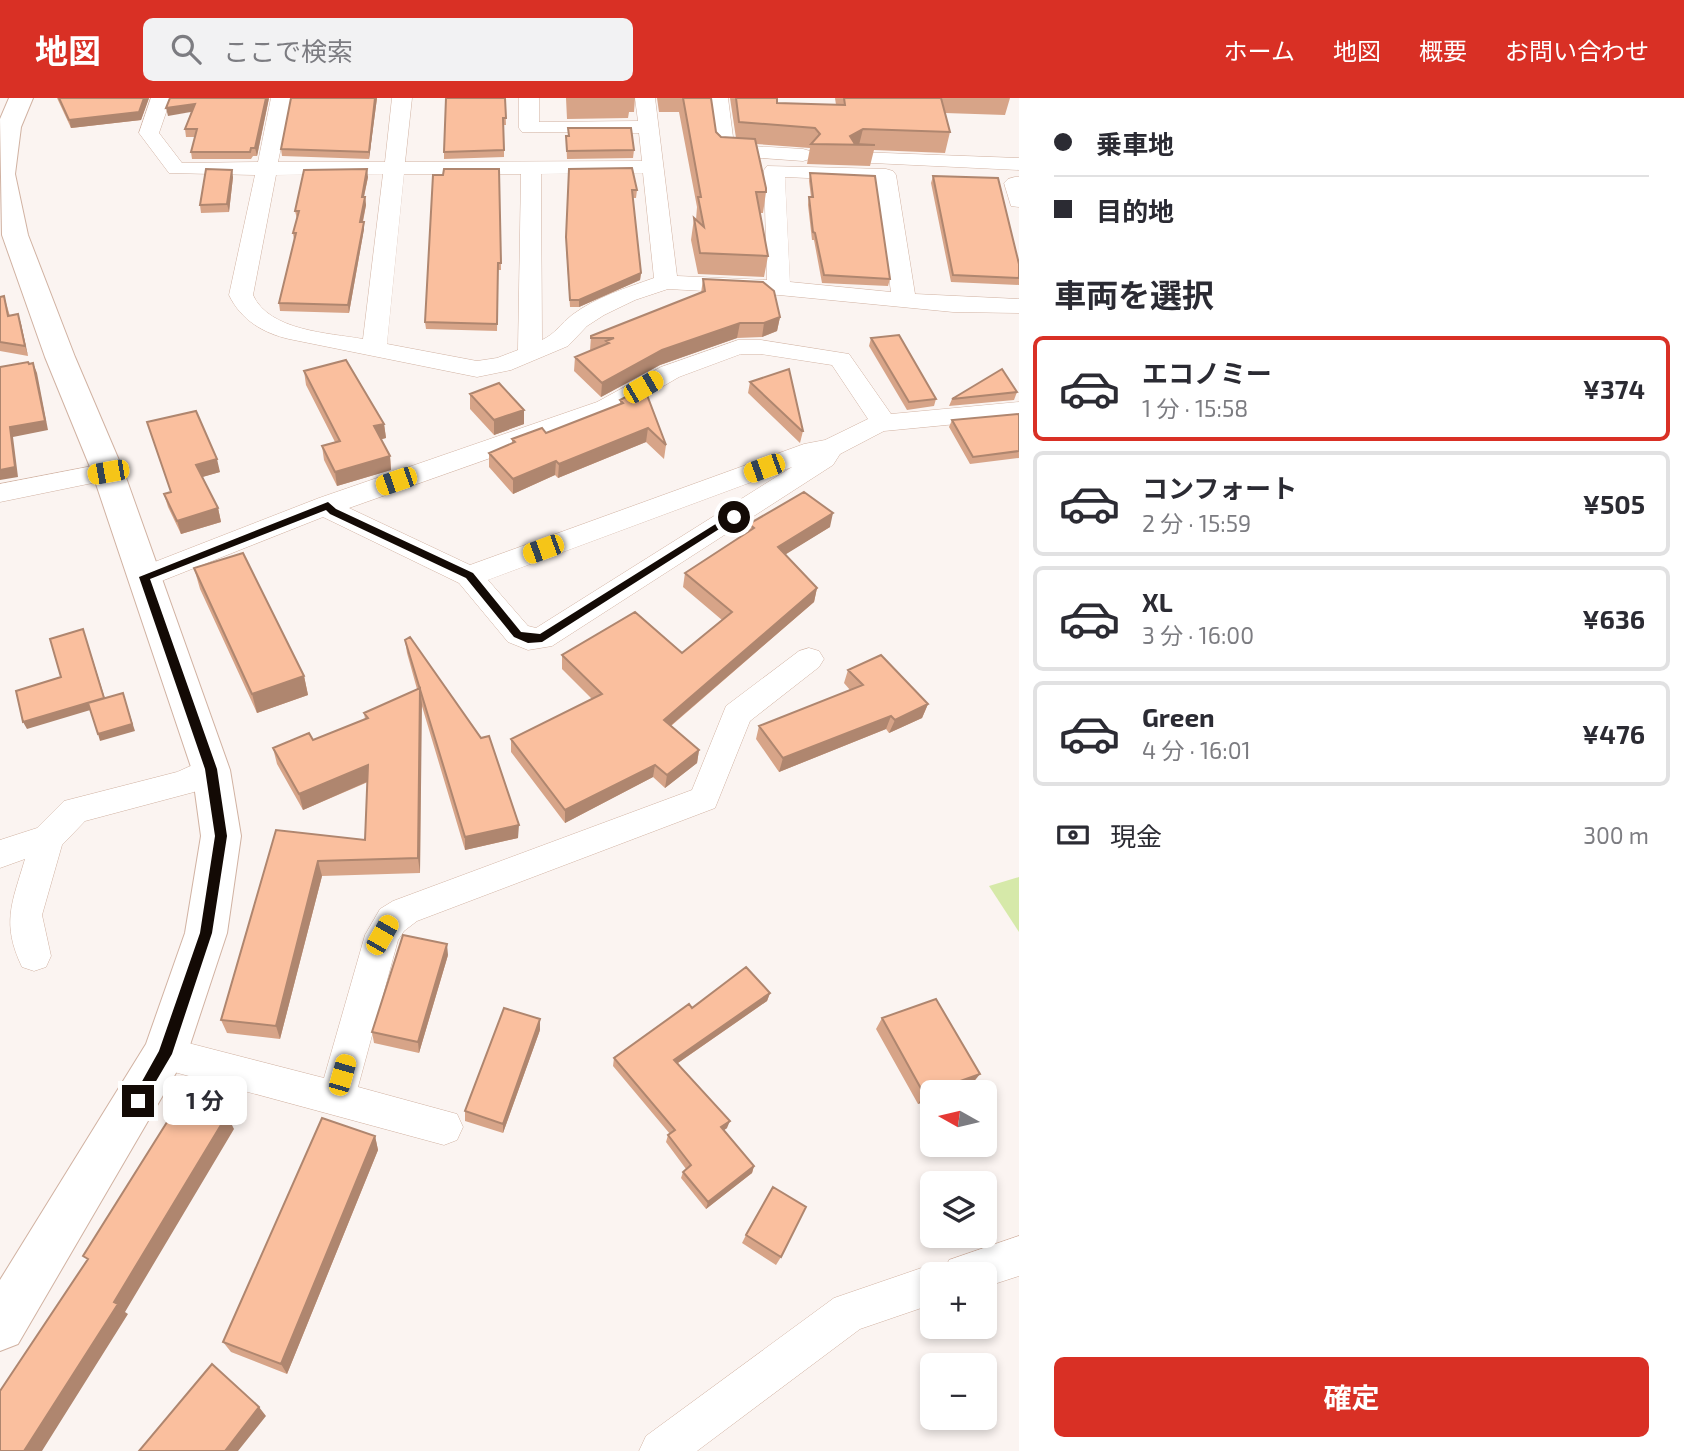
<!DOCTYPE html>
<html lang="ja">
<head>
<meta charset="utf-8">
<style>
	:root { --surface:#fff; --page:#f2f2f3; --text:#2b2b33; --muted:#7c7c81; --line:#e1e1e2; --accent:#d93025 }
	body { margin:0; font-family:"Exo 2","Noto Sans JP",sans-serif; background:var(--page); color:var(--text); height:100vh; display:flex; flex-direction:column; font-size:26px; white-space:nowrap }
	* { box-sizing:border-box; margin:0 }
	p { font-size:23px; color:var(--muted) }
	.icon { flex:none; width:38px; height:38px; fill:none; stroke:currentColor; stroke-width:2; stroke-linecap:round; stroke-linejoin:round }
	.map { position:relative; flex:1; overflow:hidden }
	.panel { display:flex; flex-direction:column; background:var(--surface); width:665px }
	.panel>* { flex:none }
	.top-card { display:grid; align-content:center; height:154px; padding:0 35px; background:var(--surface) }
	.needle { width:46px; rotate:278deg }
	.buttons { position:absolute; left:920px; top:982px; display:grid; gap:14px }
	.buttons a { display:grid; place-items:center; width:77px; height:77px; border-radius:10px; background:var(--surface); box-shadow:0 4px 10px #0003; font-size:35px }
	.end { position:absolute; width:32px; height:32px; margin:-16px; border:9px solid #130a05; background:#fff; box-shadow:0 0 0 4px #fff }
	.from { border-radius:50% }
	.bubble { position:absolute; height:49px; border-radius:10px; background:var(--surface); box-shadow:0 4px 10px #0003; font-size:23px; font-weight:700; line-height:49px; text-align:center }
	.car { position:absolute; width:21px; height:42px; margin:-21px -10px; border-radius:9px; box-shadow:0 0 5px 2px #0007; background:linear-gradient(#f5c518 24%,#345 0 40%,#f5c518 0 76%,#345 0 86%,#f5c518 0) }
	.top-card b { display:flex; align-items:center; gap:24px; height:66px; font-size:26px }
	.top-card b+b { border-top:2px solid var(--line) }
	.top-card i { width:18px; height:18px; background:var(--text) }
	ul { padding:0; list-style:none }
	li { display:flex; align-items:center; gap:21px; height:105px; margin:0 14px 10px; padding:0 21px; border:4px solid var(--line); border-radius:10px }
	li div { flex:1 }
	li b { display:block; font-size:26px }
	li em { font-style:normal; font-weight:700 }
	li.current { border-color:var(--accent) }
	li>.icon { width:63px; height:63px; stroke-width:1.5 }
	h2 { padding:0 35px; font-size:32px; line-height:84px }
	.pay { display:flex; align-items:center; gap:18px; height:77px; padding:0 35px; font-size:26px }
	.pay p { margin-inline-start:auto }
	.cta { display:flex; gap:14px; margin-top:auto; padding:14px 35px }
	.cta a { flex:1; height:80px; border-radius:10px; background:var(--accent); color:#fff; font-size:28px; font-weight:700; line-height:80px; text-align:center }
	header { display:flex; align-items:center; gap:42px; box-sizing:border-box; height:98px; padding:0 35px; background:var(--accent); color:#fff }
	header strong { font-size:33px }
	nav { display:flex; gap:38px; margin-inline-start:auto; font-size:24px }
	.search { width:490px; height:63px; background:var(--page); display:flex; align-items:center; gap:18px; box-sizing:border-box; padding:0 24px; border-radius:10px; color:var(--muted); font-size:26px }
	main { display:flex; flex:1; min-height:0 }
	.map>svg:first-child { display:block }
	.green { fill:#d6e9a9 }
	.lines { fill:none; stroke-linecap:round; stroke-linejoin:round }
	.minor-casing { stroke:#d1b2a2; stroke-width:1 }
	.tertiary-casing { stroke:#d1b2a2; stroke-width:2 }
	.minor { fill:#fff; fill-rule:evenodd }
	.tertiary { fill:#fff; fill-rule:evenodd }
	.wall { fill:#d7a488 }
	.shaded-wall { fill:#af866f }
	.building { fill:#fabf9e; stroke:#af866f; stroke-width:2 }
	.route { fill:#130a05 }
</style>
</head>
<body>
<header>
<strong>地図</strong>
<div class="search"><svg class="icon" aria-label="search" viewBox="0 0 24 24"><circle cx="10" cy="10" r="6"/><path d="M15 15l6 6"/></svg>ここで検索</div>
<nav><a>ホーム</a><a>地図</a><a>概要</a><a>お問い合わせ</a></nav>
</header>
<main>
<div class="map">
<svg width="1019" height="1353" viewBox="0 0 1019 1353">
	<rect width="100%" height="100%" fill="#fbf4f1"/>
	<path class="green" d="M1019 779V834L989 788Z"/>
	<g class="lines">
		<g class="minor-casing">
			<path id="minor" d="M151 0H171L159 35 182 65 258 64 271 0H291L278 64H385L392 0H412L405 64 642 63 639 35 522 34 519 30V0H539V24L638 23 635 0H655L677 178 767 182 764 72 767 68 886 71 893 73 896 77 915 196 1019 201V215L953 214 779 197 668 191 635 202 604 217 587 228 568 248 511 272 477 279 289 241C263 235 241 222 229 197L255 77 169 75 139 35ZM643 75 654 180C626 190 596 199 572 217 561 226 555 236 542 242L541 76ZM383 76 363 241C329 235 269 233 253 197L276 77ZM404 76H521L518 252 497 260 477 263 387 246ZM785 79 876 83 891 194 790 184Z
				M708 0H728L734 47 803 51 810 53 813 57 810 61 803 63 718 57 715 53Z
				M858 54 1019 60V72L851 64 848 60 851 56Z
				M1015 79H1019V109L1011 108 1004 85 1008 81Z
				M738 242H761L849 256 891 316 1019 304V320L884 333 840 356 833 367 552 548 528 552 508 544 459 485 323 419 154 486 144 489 134 486 130 479 134 472 319 400 597 304 661 269ZM741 256H761L832 267 868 321 825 342 804 346 470 467 349 410 615 316 679 279ZM792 369 536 530 528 528 488 482Z
				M108 365 117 368 121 374 117 380 0 404V386Z
				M809 550 819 553 824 561 819 569 750 623 715 710 417 823 404 833 398 842 358 989 457 1016 463 1029 457 1042 444 1047 152 968 147 956 152 944 165 939 324 980 365 837 380 811 393 803 692 692 726 608 799 553Z
				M211 659 222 663 227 672 222 681 194 694 85 723 62 747 42 817 51 858 46 869 34 873 22 869C1 825 12 805 25 761L0 770V742L37 730 64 703 177 674Z
				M1019 1138V1178L985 1189V1176H933V1206L860 1231 697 1353H639L646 1338 834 1200 933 1166 945 1171 949 1162Z"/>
		</g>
		<g class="tertiary-casing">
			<path id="tertiary" d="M9 0H33L21 29 15 76 28 137 75 259 124 374 230 672 241 738 227 835 187 956 18 1246 0 1253V1182L146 946 185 835 201 738 192 672 92 374 45 259 2 137 0 21Z"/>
		</g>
		<use href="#minor" class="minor"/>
		<use href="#tertiary" class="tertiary"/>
	</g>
	<path class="wall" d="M57 0H149L141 22 71 30Z
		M269 0 257 58H253L251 61H192L191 54 195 39H186L185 31 191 14 168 18Z
		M291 0H377L369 61 282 58 281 51Z
		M505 0 506 27H504V59L444 61V54Z
		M566 0H635L634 14H629L628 20 567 21Z
		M657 0H711L716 34 721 39 736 40 730 0H777V5L836 7 835 0H1010L1005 17 945 15 950 34 945 55 874 52 870 68 807 66 810 50 756 46 766 94 763 115H760L768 158 764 179 698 176 691 142 694 120 696 122 697 109 679 14H659Z
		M568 30 634 52 633 60 567 61 566 38H568Z
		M499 71 501 172H498L497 233 426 231 425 224 443 77Z
		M569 71 637 92 636 100H633L641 175 640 182 579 209H570L566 147Z
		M810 75 890 181 888 188 822 185 814 142H812L808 107 809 99H811L809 83Z
		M933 78 1019 166V187L951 184 931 85Z
		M233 79 229 114 201 115 200 107Z
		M368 79 364 99H365L366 107 363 124H364V131L349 215 280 213 279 205 294 142 293 135 297 121 295 113Z
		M703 181 780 219 777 233 762 239 737 240 660 267 601 299 574 273 575 259 590 253 591 238 701 195Z
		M4 198 10 218 18 216 21 226 28 258 0 253V199Z
		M871 240 936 301 934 308 907 312 869 248Z
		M304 273 384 326 386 340 381 341 390 358 391 372 337 388 324 362 322 348 335 344 306 287Z
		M750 284 803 333 800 345 748 295Z
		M1017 294 1014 302 949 308 952 301Z
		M470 296 524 312V326L494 337 470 311Z
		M620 302 666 347 664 361 646 344 558 380 555 377 513 396 489 369V355L512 345V341L546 335 620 306Z
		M1019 316V360L970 366 949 329 952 322Z
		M147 324 220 374 202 379 218 410 221 424 181 436 168 409 164 396 171 394Z
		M749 426 830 429 785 456 817 490 814 504 671 628 699 652 697 665 665 690 653 679 565 725 511 654V641L592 601 562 571V557L682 555 722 522 683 489 685 475 747 435Z
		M194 470 304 578 308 597 257 615 200 491Z
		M405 542 518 740 465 752 421 605 420 775 322 778 280 941 227 935 221 922 276 732 365 742 368 684 303 712 277 666 273 650 313 642 365 621 364 615 417 591 407 555Z
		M848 572 928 606 922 620 889 635 886 631 779 674 756 641 759 628 850 592 844 585Z
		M448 857 419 955 374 945 372 934Z
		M770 895 767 903 678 965 727 1030 724 1032 754 1068 752 1075 706 1111 681 1080 683 1074 686 1071 666 1044 668 1037 670 1036 613 968 614 960 692 910Z
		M882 920 972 986 951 994H933V1000L918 1006 876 931Z
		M540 932 503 1035 465 1023V1013Z
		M375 1038 378 1052 287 1276 231 1254 223 1244Z
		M746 1137 781 1159 776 1167 742 1145Z"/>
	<path class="shaded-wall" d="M144 0H149L141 22 71 30 69 22Z
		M266 0H269L257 58 255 50Z
		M375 0H377L369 61V54Z
		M195 6 196 13 168 18 166 10Z
		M863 31 859 47H848L850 38Z
		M367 71 368 79 362 107V99Z
		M232 72 233 79 229 114 227 106Z
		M365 99 366 107 361 131 360 124Z
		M364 124V131L349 215 348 207Z
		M641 175 640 182 579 209V202Z
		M18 216 21 226 28 258 25 248Z
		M780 219 777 233 762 239 764 225Z
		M740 225 737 240 660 267 601 299 602 285 662 252Z
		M33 265 37 275 48 332 13 339 18 379 0 382V372L10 329Z
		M524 312V326L494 337V322Z
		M384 326 386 340 375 343 374 328Z
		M648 330 646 344 558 380 559 366Z
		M390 358 391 372 337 388 335 374Z
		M217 361 220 374 199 380 196 367Z
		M556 363 555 377 513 396V381Z
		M218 410 221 424 181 436 177 423Z
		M833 415 830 429 775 463 778 449Z
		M817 490 814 504 662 635 664 622Z
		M83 531 107 607 27 631 23 624 104 600Z
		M304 578 308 597 257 615 252 596Z
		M420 590 422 606 420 775 418 760Z
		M125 602 135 633 100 643 98 636Z
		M928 606 922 620 889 635 895 622Z
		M891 618 886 631 779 674 783 660Z
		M699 652 697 665 665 690 667 677Z
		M368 667 371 682 303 712 299 696Z
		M655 667 653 679 565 725V712Z
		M519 727 518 740 465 752V739Z
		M318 763 322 778 280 941 276 928Z
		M447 846 448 857 419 955 418 944Z
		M770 895 767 903 672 969 674 962Z
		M540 921V932L503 1035V1026Z
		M980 976 972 986 951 994H933V1000L918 1006 924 996Z
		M227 1017 234 1031 125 1214 128 1216 42 1353H24Z
		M730 1023 727 1030 719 1036 721 1029Z
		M375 1038 378 1052 287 1276 281 1266Z
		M754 1068 752 1075 706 1111 708 1104Z
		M259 1309 266 1318 238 1353H225Z"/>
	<path class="building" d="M59 0H144L139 14 69 22Z
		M170 0H266L255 50H251L250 54H191L197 31H185L195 6 166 10Z
		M291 0H375L369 54 281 51Z
		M446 0H505L506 20H503L504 52 444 54Z
		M683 0H711L716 34 721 39 755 41 766 90V94H756L768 158 700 155 694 120 704 129 698 99H701Z
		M736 0H777V5L845 7 844 0H941L950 34 863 31 850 38 855 46 875 47 811 46 820 36 815 30 739 24Z
		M568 30H631L634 52 567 53 566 38H569Z
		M632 70 637 92H632L641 175 579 202H570L566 139 569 71Z
		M206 71 232 72 227 106 200 107Z
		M367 71 362 99H365L360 124H364L348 207 279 205 296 135H293L299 113H295L304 72Z
		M444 71H499L501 165H498L497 226 425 224 433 77H443Z
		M810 75 875 78 890 181 824 177 815 135 813 134 809 99H813Z
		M933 78 998 80 1019 166V180L953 177Z
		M703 181 763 184 774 193 780 219 764 225H740L662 252 602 285 575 259 609 245 606 243 614 240H591V238L705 193Z
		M4 198 8 218 18 216 25 248 0 244V199Z
		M899 237 936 301 909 304 871 240Z
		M346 262 384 326 374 328 390 358 335 374 322 348 340 343 304 273Z
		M28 264 29 266 33 265 45 323 10 329 15 369 0 372V269Z
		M789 271 803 333H802L750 284Z
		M1002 271 1017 294 952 301Z
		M499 285 524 312 494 322 470 296Z
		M644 289 666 347 648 330 559 366 556 363 513 381 489 355 515 344 512 341 542 330 546 335 623 305 620 302Z
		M196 313 217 361 196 367 218 410 177 423 164 396 171 394 147 324Z
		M1019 316V353L973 359 952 322Z
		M804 394 833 415 778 449 817 490 664 622 699 652 667 677 655 667 565 712 511 641 602 596 562 557 635 514 682 555 732 514 685 475 754 430 749 426Z
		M243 455 304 578 252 596 194 470Z
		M83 531 104 600 23 624 16 593 61 579 50 541Z
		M410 539 481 640 489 638 519 727 465 739 405 542Z
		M881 557 928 606 895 622 891 618 783 660 759 628 863 587 848 572Z
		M420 590 418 760 318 763 276 928 221 922 276 732 365 742 368 667 299 696 273 650 309 635 313 642 368 620 364 615Z
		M123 595 132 626 98 636 88 605Z
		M403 837 447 846 418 944 372 934Z
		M746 869 770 895 674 962 730 1023 721 1029 754 1068 708 1104 683 1074 691 1067 668 1037 675 1032 614 960 689 906 692 910Z
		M936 901 980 976 924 996 882 920Z
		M504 910 540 921 503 1026 465 1013Z
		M184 997 227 1017 114 1204 118 1206 24 1353H0V1293L88 1161 83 1158Z
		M322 1020 375 1038 281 1266 223 1244Z
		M773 1089 806 1109 781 1159 746 1137Z
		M212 1266 259 1309 225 1353H139Z"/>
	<path class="route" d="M328 404 336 411 473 475 521 534 540 536 730 417 738 419 542 544 528 545 514 539 466 480 330 416 326 412 150 481 217 671 227 738 212 835 172 956 142 1007 138 1009 131 1003 159 953 200 835 215 738 205 671 139 479Z"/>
</svg>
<div class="buttons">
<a><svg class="needle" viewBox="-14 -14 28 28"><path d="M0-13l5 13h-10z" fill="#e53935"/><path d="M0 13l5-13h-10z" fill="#7c7c81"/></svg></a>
<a><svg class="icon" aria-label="layers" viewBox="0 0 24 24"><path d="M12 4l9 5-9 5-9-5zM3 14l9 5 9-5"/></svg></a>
<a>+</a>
<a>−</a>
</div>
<i class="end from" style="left:734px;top:419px"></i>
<i class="end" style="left:138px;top:1003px"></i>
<div class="bubble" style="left:163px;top:978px;width:84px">1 分</div>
<i class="car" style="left:643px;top:289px;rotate:60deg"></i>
<i class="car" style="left:764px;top:370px;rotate:250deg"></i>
<i class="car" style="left:108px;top:374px;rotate:260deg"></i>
<i class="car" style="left:396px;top:383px;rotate:251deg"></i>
<i class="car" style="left:543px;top:451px;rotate:250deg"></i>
<i class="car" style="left:382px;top:837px;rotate:30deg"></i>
<i class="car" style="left:342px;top:977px;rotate:16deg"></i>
</div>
<section class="panel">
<div class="top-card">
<b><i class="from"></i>乗車地</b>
<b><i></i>目的地</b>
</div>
<h2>車両を選択</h2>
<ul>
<li class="current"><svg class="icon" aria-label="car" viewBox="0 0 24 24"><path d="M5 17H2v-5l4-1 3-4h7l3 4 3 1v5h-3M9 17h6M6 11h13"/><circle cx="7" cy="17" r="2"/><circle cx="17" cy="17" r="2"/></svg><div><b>エコノミー</b><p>1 分 · 15:58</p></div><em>¥374</em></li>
<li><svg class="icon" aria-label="car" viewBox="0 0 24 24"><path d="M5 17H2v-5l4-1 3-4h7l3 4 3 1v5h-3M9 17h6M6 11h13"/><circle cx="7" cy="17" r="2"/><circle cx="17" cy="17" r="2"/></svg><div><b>コンフォート</b><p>2 分 · 15:59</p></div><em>¥505</em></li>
<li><svg class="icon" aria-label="car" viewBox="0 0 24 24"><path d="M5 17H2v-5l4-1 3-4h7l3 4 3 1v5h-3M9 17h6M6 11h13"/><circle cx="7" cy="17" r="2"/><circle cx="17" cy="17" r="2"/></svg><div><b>XL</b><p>3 分 · 16:00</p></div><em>¥636</em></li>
<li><svg class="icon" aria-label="car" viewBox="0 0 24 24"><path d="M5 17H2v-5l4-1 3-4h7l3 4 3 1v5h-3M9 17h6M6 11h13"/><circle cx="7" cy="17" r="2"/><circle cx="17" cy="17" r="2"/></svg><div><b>Green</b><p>4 分 · 16:01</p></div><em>¥476</em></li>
</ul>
<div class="pay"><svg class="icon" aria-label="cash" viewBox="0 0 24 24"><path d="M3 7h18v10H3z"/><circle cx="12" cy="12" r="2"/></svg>現金<p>300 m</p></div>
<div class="cta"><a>確定</a></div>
</section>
</main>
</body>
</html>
